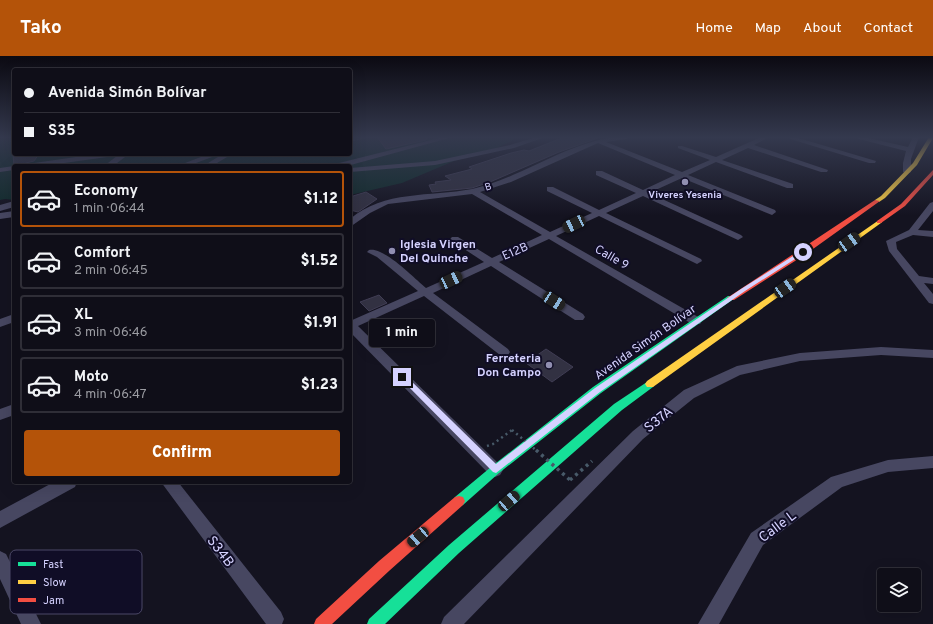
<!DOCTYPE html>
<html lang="en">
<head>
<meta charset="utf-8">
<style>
	:root { --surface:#0f0e18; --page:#181721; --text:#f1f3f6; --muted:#9b9ca2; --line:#2f2e37; --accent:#b45309 }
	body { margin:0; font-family:Overpass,sans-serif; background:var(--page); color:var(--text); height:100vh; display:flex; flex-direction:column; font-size:15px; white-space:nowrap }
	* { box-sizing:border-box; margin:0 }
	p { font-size:13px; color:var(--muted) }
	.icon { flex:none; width:22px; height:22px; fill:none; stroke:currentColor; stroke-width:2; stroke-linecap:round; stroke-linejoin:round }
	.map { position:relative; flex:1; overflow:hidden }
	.side { position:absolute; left:12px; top:108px; width:340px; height:320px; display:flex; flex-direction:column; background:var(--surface); border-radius:4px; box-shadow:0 4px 16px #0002,0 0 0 1px var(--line) }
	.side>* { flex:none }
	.banner { position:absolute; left:12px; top:12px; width:340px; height:88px; border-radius:4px; box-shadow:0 4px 16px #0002,0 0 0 1px var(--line); display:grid; align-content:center; height:88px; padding:0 12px; background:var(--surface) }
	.buttons { position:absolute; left:877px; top:512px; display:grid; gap:8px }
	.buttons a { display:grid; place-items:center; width:44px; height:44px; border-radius:4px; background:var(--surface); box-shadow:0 4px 16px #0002,0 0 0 1px var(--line); font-size:20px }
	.end { position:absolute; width:18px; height:18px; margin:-9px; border:5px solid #d5d2ff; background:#111; box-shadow:0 0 0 2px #111 }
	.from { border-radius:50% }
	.bubble { position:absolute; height:28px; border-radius:4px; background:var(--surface); box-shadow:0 4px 16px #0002,0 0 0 1px var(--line); font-size:13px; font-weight:800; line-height:28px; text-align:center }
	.car { position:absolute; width:12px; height:24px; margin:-12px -6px; border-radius:5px; box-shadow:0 0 3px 1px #0007; background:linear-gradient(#222 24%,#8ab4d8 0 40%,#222 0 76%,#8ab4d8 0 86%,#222 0) }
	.banner b { display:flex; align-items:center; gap:14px; height:38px; font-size:15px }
	.banner b+b { border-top:1px solid var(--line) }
	.banner i { width:10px; height:10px; background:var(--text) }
	ul { padding:7px 0 0; list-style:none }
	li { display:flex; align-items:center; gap:12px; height:56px; margin:0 8px 6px; padding:0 4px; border:2px solid var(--line); border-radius:4px }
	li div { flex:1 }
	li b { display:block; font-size:15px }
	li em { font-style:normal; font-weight:800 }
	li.current { border-color:var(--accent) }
	li>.icon { width:36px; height:36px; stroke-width:1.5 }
	.button { display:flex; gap:8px; margin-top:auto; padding:8px 12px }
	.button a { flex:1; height:46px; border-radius:4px; background:var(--accent); color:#fff; font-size:16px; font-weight:800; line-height:46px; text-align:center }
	header { display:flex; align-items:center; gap:24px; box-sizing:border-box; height:56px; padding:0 20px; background:var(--accent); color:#fff }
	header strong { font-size:19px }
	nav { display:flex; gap:22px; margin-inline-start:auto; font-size:14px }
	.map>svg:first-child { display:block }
	.green { fill:#112c2c }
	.building { fill:#323142; stroke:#403d54 }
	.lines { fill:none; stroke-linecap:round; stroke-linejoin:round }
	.path-far2 { stroke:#485a69; stroke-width:1.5; stroke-dasharray:1.5 2; stroke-linecap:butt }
	.path-far1 { stroke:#485a69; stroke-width:2.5; stroke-dasharray:2 3.5; stroke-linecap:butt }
	.path { stroke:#485a69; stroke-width:3.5; stroke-dasharray:3 4; stroke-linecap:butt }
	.street { fill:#474761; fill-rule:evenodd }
	.fast { fill:#16e098; fill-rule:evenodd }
	.slow { fill:#ffcf43; fill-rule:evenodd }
	.jam { fill:#f24e42; fill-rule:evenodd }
	.path-bridge-far1 { stroke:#485a69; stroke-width:2.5; stroke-dasharray:2 3.5; stroke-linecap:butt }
	.path-bridge { stroke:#485a69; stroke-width:3.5; stroke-dasharray:3 4; stroke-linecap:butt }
	.route { fill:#d5d2ff }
	.poi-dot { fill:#918fb1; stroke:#100d26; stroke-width:1.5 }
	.labels { text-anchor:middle; stroke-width:4; stroke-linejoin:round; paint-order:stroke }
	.far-street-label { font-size:10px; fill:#d5d2ff; stroke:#100d26 }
	.far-poi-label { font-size:10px; font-weight:bold; fill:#d5d2ff; stroke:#100d26 }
	.poi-label { font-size:12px; font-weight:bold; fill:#d5d2ff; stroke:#100d26; text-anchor:start }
	.street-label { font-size:12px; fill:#d5d2ff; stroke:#100d26 }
	.near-street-label { font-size:14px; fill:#d5d2ff; stroke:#100d26 }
	.key { fill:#100d26; stroke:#4b4867; stroke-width:1 }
	.key-label { font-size:11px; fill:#d5d2ff }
</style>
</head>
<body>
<header>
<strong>Tako</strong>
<nav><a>Home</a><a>Map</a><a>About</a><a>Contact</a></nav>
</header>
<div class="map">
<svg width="933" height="568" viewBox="0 0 933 568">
	<rect width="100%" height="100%" fill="#141320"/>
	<path class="green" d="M0 81H14V98H350V81H519L493 94 454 105 402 127 350 139V110H14V144L5 143 0 144Z"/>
	<path class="building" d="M377 81H426V84L386 93Z
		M564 81 568 82 601 81 559 96 490 126 472 132 432 136 429 129 436 128 435 126 451 124 445 120 472 113 469 111 511 97 524 94 529 95Z
		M20 98H39L34 105 26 107 22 110H16L14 109 13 99Z
		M366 136 377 143 358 156 350 154V141Z
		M379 239 387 247 369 255 360 246Z
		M546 293 573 311 552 326 526 307Z"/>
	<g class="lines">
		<path class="path-far2" d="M350 85 368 81"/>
		<path class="path-far1" d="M487 390 493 388 512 374"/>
		<path class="path" d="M570 424 592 405"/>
		<path class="street" d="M443 81H453L347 110H334L335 108Z
			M536 81H545L514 92 435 109 350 116V112L435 105 510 89Z
			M614 81H629L626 83 606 86 682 116 710 104 678 92V90H682L716 101 761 81H769L754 89 828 114 827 116H821L748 92 722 104 793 128V132H787L716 106 688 119 775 154 776 156 772 159 682 122 649 137 741 179 743 181 738 184 643 140 606 157 701 203 702 205 697 208 599 160 556 180 700 262 702 265 700 268H692L549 183 499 206 583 258 585 261 583 264H575L491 210 433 237 508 293 510 296 508 299 504 300 500 299 424 240 358 270 500 409 503 414 500 419 495 421 490 419 350 276V265L418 235 377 201 367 196 369 194C383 190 414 222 426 232L484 206 452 185 450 183 452 181H458L492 202 542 179 472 138 388 148 370 157 350 171V163C384 134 430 141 472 133 521 122 564 88 614 81ZM598 87 675 119 643 134 602 115H596V119L636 137 599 154 553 131H547V135L592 157 550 176 480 136 511 126Z
			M786 81H795L876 105 875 107H869L787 82Z
			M854 81H864L908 91 913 81H919L911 103V116L907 118 903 116V107L906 95 855 82Z
			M97 98H123L125 101 113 110H104L117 100H114L43 110H23L27 108Z
			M209 98H220L188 110H177Z
			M223 98H232L212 110H203Z
			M14 110V114L0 116V112Z
			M14 145V151L0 155V149Z
			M933 146V155L918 174 933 175V181L913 179 896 186 897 193 919 220 933 222V228L924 227 933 238V248L929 247 889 195 886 185 909 174 930 147Z
			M14 155V161L0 163V157Z
			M14 258V266L0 271V263Z
			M881 291 933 294V302L881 299 800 305 740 319 694 342 643 383 464 568H441L444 561 633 375 684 334 737 310 800 297Z
			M14 348V359L0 364V353Z
			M933 400V412L888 416 842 431 763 489 719 568H698L751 477 831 421 888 404Z
			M54 426H77L75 431 0 472V455Z
			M161 426H178L281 556 284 563 282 568H266Z
			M0 495 6 498 41 568H21L0 523Z"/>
		<path class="fast" d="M728 240H734L735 242 601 337 499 417 463 449 459 450 455 449 453 445 455 441 491 411 593 331Z
			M650 324 653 325 655 328 653 331 622 354 459 497 385 568H367L369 563 449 489 614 348Z"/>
		<path class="slow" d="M929 81H933V82L917 109 885 142 879 146H875V144L881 140 913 107Z
			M879 164 882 166 881 167 653 331H647L645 328 647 325Z"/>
		<path class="jam" d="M933 114V119L905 150 881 167H877V165L901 148Z
			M875 144 880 145 806 198 734 244H728L727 242Z
			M459 440 463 441 465 445 463 449 389 515 332 568H314L316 563 379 505 455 441Z"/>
		<path class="path-bridge-far1" d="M512 374 537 395"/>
		<path class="path-bridge" d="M536 394 570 424"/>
	</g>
	<linearGradient id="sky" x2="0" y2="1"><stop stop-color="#0b0a12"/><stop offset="0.51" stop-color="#34394e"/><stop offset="1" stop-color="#34394e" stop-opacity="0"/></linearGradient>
	<rect width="933" height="160" fill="url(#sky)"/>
	<path class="route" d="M801 195 806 196 745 235 600 336 496 417 493 416 399 321 400 319H405L496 408 595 332 741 233Z"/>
	<g class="poi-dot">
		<circle cx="685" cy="126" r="4"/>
		<circle cx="392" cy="195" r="4"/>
		<circle cx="549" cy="309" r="4"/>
	</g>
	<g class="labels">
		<g class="far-street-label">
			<text transform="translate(488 130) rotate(-18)" y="4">B</text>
		</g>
		<g class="far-poi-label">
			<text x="685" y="142">Viveres Yesenia</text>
		</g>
		<g class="poi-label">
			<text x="400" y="192">Iglesia Virgen<tspan x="400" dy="14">Del Quinche</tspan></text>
			<text x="541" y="306" text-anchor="end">Ferreteria<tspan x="541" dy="14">Don Campo</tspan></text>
		</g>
		<g class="street-label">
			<text transform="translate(515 195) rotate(-24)" y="4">E12B</text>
			<text transform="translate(612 201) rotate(30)" y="4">Calle 9</text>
			<text transform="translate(645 286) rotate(-35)" y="4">Avenida Simón Bolívar</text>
		</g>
		<g class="near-street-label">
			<text transform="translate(658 363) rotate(-39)" y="5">S37A</text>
			<text transform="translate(777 470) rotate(-37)" y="5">Calle L</text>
			<text transform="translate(221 495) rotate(53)" y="5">S34B</text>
		</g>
	</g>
	<rect x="10" y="494" width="132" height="64" rx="6" class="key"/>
	<rect x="18" y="506" width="18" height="4" fill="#16e098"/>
	<rect x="18" y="524" width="18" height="4" fill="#ffcf43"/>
	<rect x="18" y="542" width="18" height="4" fill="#f24e42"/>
	<g class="key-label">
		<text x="43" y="512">Fast</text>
		<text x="43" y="530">Slow</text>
		<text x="43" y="548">Jam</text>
	</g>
</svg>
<div class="buttons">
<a><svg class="icon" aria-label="layers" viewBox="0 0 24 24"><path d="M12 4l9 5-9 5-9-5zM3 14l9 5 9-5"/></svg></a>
</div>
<i class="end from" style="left:803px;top:196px"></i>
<i class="end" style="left:402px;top:321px"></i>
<div class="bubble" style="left:369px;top:263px;width:66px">1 min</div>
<i class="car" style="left:574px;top:168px;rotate:245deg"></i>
<i class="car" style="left:849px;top:186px;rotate:55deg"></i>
<i class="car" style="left:451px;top:224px;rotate:65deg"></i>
<i class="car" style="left:785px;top:232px;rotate:55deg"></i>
<i class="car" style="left:554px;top:245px;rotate:123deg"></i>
<i class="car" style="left:509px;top:445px;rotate:49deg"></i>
<i class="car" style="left:418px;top:481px;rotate:229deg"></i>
<div class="banner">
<b><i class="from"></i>Avenida Simón Bolívar</b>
<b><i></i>S35</b>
</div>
<section class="side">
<ul>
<li class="current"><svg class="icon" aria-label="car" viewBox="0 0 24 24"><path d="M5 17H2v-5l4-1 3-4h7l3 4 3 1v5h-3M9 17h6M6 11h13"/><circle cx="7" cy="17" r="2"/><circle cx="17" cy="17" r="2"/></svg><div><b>Economy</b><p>1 min · 06:44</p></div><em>$1.12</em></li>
<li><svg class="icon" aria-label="car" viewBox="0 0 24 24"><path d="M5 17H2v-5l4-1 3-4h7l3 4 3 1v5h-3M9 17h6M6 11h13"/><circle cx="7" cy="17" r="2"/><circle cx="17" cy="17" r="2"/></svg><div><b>Comfort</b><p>2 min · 06:45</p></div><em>$1.52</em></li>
<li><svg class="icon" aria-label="car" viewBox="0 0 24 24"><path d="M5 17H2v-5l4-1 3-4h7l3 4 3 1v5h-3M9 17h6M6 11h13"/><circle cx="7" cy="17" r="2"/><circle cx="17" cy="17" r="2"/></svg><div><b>XL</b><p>3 min · 06:46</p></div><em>$1.91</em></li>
<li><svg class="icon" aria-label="car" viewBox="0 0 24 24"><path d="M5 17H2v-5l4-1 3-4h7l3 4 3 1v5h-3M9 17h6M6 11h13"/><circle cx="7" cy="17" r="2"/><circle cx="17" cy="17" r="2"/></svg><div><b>Moto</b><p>4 min · 06:47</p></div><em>$1.23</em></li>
</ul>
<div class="button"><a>Confirm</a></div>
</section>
</div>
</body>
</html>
